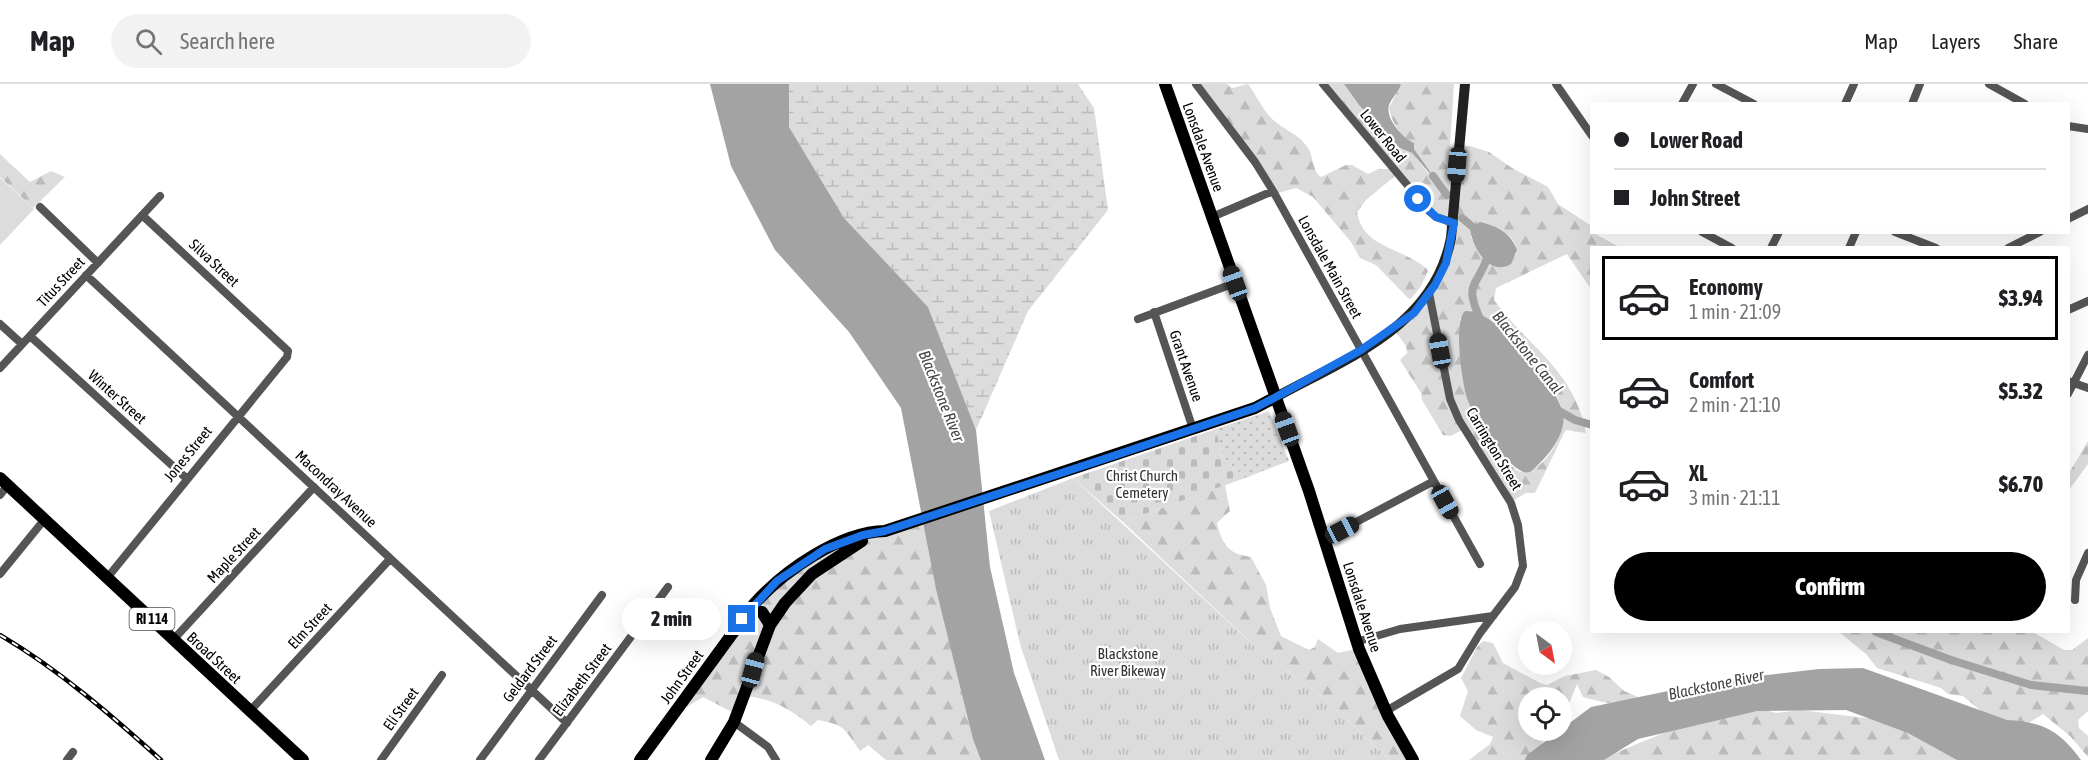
<!DOCTYPE html>
<html lang="en">
<head>
<meta charset="utf-8">
<style>
	:root { --surface:#fff; --page:#f2f2f2; --text:#202124; --muted:#757577; --line:#e0e0e0; --accent:#000 }
	body { margin:0; font-family:"Asap Condensed",sans-serif; background:var(--page); color:var(--text); height:100vh; display:flex; flex-direction:column; font-size:22px; white-space:nowrap }
	* { box-sizing:border-box; margin:0 }
	p { font-size:20px; color:var(--muted) }
	.icon { flex:none; width:33px; height:33px; fill:none; stroke:currentColor; stroke-width:2; stroke-linecap:round; stroke-linejoin:round }
	.map { position:relative; flex:1; overflow:hidden }
	.sheet { position:absolute; left:1590px; top:162px; width:480px; height:387px; display:flex; flex-direction:column; background:var(--surface); border-radius:0px; box-shadow:0 6px 24px #0002 }
	.sheet>* { flex:none }
	.banner { position:absolute; left:1590px; top:18px; width:480px; height:132px; border-radius:0px; box-shadow:0 6px 24px #0002; display:grid; align-content:center; height:132px; padding:0 24px; background:var(--surface) }
	.needle { width:39px; rotate:148deg }
	.controls { position:absolute; left:1518px; top:537px; display:grid; gap:12px }
	.controls a { display:grid; place-items:center; width:54px; height:54px; border-radius:50%; background:var(--surface); box-shadow:0 6px 24px #0002; font-size:30px }
	.end { position:absolute; width:27px; height:27px; margin:-14px; border:8px solid #1a73e8; background:#fff; box-shadow:0 0 0 3px #fff }
	.from { border-radius:50% }
	.bubble { position:absolute; height:42px; border-radius:21px; background:var(--surface); box-shadow:0 6px 24px #0002; font-size:20px; font-weight:800; line-height:42px; text-align:center }
	.car { position:absolute; width:18px; height:36px; margin:-18px -9px; border-radius:8px; box-shadow:0 0 4px 2px #0007; background:linear-gradient(#222 24%,#8ab4d8 0 40%,#222 0 76%,#8ab4d8 0 86%,#222 0) }
	.banner b { display:flex; align-items:center; gap:21px; height:57px; font-size:22px }
	.banner b+b { border-top:2px solid var(--line) }
	.banner i { width:15px; height:15px; background:var(--text) }
	ul { padding:10px 0 0; list-style:none }
	li { display:flex; align-items:center; gap:18px; height:84px; margin:0 12px 9px; padding:0 12px; border:3px solid transparent; border-radius:0px }
	li div { flex:1 }
	li b { display:block; font-size:22px }
	li em { font-style:normal; font-weight:800 }
	li.current { border-color:var(--accent) }
	li>.icon { width:54px; height:54px; stroke-width:1.5 }
	.primary-button { display:flex; gap:12px; margin-top:auto; padding:12px 24px }
	.primary-button a { flex:1; height:69px; border-radius:36px; background:var(--accent); color:#fff; font-size:24px; font-weight:800; line-height:69px; text-align:center }
	header { display:flex; align-items:center; gap:36px; box-sizing:border-box; height:84px; padding:0 30px; background:var(--surface); border-bottom:2px solid var(--line) }
	header strong { font-size:28px }
	nav { display:flex; gap:33px; margin-inline-start:auto; font-size:21px }
	.search { width:420px; height:54px; background:var(--page); display:flex; align-items:center; gap:15px; box-sizing:border-box; padding:0 21px; border-radius:33px; color:var(--muted); font-size:22px }
	.map>svg:first-child { display:block }
	.grass { fill:url(#grass-dots) }
	.forest { fill:url(#forest-firs); fill-rule:evenodd }
	.wetland { fill:url(#wetland-marsh) }
	.cemetery { fill:url(#cemetery-stones) }
	.park { fill:url(#park-tufts) }
	.pitch { fill:#dcdcdc }
	.water { fill:#a3a3a3 }
	.lines { fill:none; stroke-linecap:round; stroke-linejoin:round }
	.canal { stroke:#a3a3a3; stroke-width:8 }
	.minor { stroke:#555; stroke-width:8 }
	.secondary { stroke:#222; stroke-width:10 }
	.primary { stroke:#000; stroke-width:12 }
	.rail-casing { stroke:#000; stroke-width:4.5 }
	.rail { stroke:#fff; stroke-width:2; stroke-dasharray:7; stroke-linecap:butt }
	.route { stroke:#1a73e8; stroke-width:8 }
	.labels { text-anchor:middle; stroke-width:4.5; stroke-linejoin:round; paint-order:stroke }
	.shield { fill:#fff; stroke:#4c4c4c; stroke-width:1.5 }
	.shield-label { font-size:14px; font-weight:bold; fill:#000 }
	.street-label { font-size:15px; fill:#000; stroke:#fff }
	.park-label { font-size:15px; fill:#333; stroke:#fff }
	.water-label { font-size:16px; font-style:italic; fill:#444; stroke:#fff }
</style>
</head>
<body>
<header>
<strong>Map</strong>
<div class="search"><svg class="icon" aria-label="search" viewBox="0 0 24 24"><circle cx="10" cy="10" r="6"/><path d="M15 15l6 6"/></svg>Search here</div>
<nav><a>Map</a><a>Layers</a><a>Share</a></nav>
</header>
<div class="map">
<svg width="2088" height="676" viewBox="0 0 2088 676">
	<defs>
		<pattern id="grass-dots" width="8" height="8" patternUnits="userSpaceOnUse" patternTransform="scale(1.5)"><rect width="8" height="8" fill="#dcdcdc"/><path d="M2 2h.1M6 6h.1" fill="none" stroke="#bbb" stroke-width="1.8" stroke-linecap="round"/></pattern>
		<pattern id="forest-firs" width="22" height="20" patternUnits="userSpaceOnUse" patternTransform="scale(1.5)"><rect width="22" height="20" fill="#dcdcdc"/><path d="M5 1l3.5 6h-7zM16 11l3.5 6h-7z" fill="#bbb"/></pattern>
		<pattern id="wetland-marsh" width="20" height="14" patternUnits="userSpaceOnUse" patternTransform="scale(1.5)"><rect width="20" height="14" fill="#dcdcdc"/><path d="M1 5h8M5 5V1M11 12h8M15 12V8" fill="none" stroke="#bbb"/></pattern>
		<pattern id="cemetery-stones" width="16" height="16" patternUnits="userSpaceOnUse" patternTransform="scale(1.5)"><rect width="16" height="16" fill="#dcdcdc"/><path d="M2 7V4a2 2 0 0 1 4 0v3zM10 15v-3a2 2 0 0 1 4 0v3z" fill="#bbb"/></pattern>
		<pattern id="park-tufts" width="24" height="20" patternUnits="userSpaceOnUse" patternTransform="scale(1.5)"><rect width="24" height="20" fill="#dcdcdc"/><path d="M3 7l-1-3M5 7V3M7 7l1-3M15 17l-1-3M17 17v-4M19 17l1-3" fill="none" stroke="#bbb"/></pattern>
	</defs>
	<rect width="100%" height="100%" fill="#fff"/>
	<path class="grass" d="M1269 327 1289 377 1245 394 1222 372 1216 345Z"/>
	<path class="forest" d="M1200 0H1227L1232 4 1248 0C1257 12 1262 25 1272 35 1284 46 1299 50 1308 64 1314 73 1312 87 1321 93L1346 81H1352L1368 90 1379 85H1399L1328 0H1344L1359 21 1389 54 1400 64 1412 69 1437 100 1414 65V59C1400 53 1392 39 1389 24L1401 0H1454L1450 63 1470 62 1489 68 1512 84 1548 103 1558 120 1590 141 1592 148 1619 163 1592 164 1591 205 1567 170 1496 204 1494 216C1529 264 1574 286 1586 349L1566 346 1564 349 1535 409H1526L1511 418 1464 345 1451 352 1443 351 1422 316 1421 309 1400 276 1407 269 1406 262 1393 244 1426 212 1450 147 1401 87 1366 116 1357 128C1362 164 1404 164 1427 185L1428 187 1421 202 1411 215 1408 214 1376 181 1360 174 1351 158 1313 113 1296 104 1278 109ZM1489 140C1502 145 1519 154 1516 171L1483 173 1471 153ZM1460 234C1468 234 1481 232 1488 236 1513 247 1562 305 1563 333 1564 348 1551 373 1538 382 1534 385 1526 386 1521 388L1516 386C1470 340 1457 298 1460 234Z
		M0 70 30 98 51 87 65 93 33 124 0 93Z
		M2088 357V380L2069 406V389Z
		M1225 401 1230 427 1217 439C1222 461 1229 470 1251 473L1266 501 1270 524 1281 552 1309 566 1315 563 1318 555 1338 569 1356 565 1411 676H1390L1318 609 1261 568 1123 438Z
		M923 433 985 676H886L868 661 860 667C844 644 845 641 818 636L811 642C792 626 771 614 745 612L736 630 703 613 687 623 684 619 747 531 809 476Z
		M1839 548H2033L2064 566H2072L2088 554V627L2078 636 2079 644 2088 652V673L2070 652 2043 630 2021 644 1982 628 1963 612 1948 610 1941 604 1877 584 1866 570Z
		M1483 557 1493 559 1503 579 1540 599 1547 601 1565 592 1596 586 1609 593 1624 607 1652 619C1632 625 1603 619 1583 613L1577 600 1562 637V614H1528V646L1555 647 1542 659 1535 676H1469L1490 660 1493 653 1476 646 1460 632 1468 607 1461 594 1477 563Z
		M1765 626 1776 629 1800 626 1882 636 1972 676H1601C1654 651 1708 630 1765 626Z"/>
	<path class="wetland" d="M789 0H1078L1094 24 1108 126 1028 227 976 346 928 223 844 134 789 43Z"/>
	<path class="cemetery" d="M1216 345 1222 372 1245 394 1123 438 1073 394Z"/>
	<path class="park" d="M1073 394 1261 568 1318 609 1390 676H1059L1020 560 989 427Z"/>
	<path class="pitch" d="M0 94 34 125 0 161Z"/>
	<path class="water" d="M710 0H789V43L844 134 928 223 976 346 990 483 1014 589 1045 676H981L973 655 936 505 901 324 849 248 775 166 731 82Z
		M1344 0H1401C1399 8 1392 13 1389 21 1385 35 1403 54 1414 59V65L1438 99 1412 69 1400 64 1389 54 1359 21Z
		M1480 138C1498 142 1511 149 1517 166L1511 180C1489 193 1472 163 1470 144Z
		M1465 227C1497 225 1557 300 1563 330 1567 351 1545 376 1530 388 1512 394 1472 331 1467 314 1462 298 1453 238 1465 227Z
		M1863 584 2007 636C2043 638 2060 647 2081 676H1957L1908 649 1846 626 1757 627 1638 655 1604 676H1525L1527 671 1591 623 1716 597 1819 585Z"/>
	<g class="lines">
		<path class="canal" d="M1433 92 1447 111
			M1462 134 1480 149
			M1482 239C1461 195 1479 205 1489 168
			M1554 324 1575 336 1592 341
			M1876 548 1951 576 2031 601 2088 607"/>
		<path class="minor" d="M1196 0 1255 78 1273 107 1480 480
			M1323 0 1429 127 1436 133 1454 139
			M1556 0 1592 52
			M1716 0 1754 20
			M1989 0 2025 20
			M1682 20 1693 0
			M1845 20 1854 0
			M1912 20 1920 0
			M2068 42 2088 45
			M40 123 98 179
			M1212 133 1273 107
			M2068 135 2088 125
			M1702 148 1732 164
			M1895 148 1936 164
			M1771 164 1779 148
			M1849 164 1856 148
			M2008 164 2040 148
			M86 191 567 639
			M2068 226 2088 217
			M1154 228 1193 345
			M1138 235 1235 199
			M0 240 22 260
			M30 252 186 394
			M0 284 160 112
			M2068 297 2088 304
			M2068 310 2088 271
			M0 411 8 401
			M1324 455 1434 397
			M0 490 44 436
			M107 494 287 273 288 267 142 131
			M2075 516 2076 496 2088 469
			M173 556 314 403
			M1356 558 1400 545 1493 532
			M250 627 390 475
			M1386 627 1458 585 1480 549 1515 503 1523 482 1518 441 1511 419 1459 336 1450 315 1429 209
			M734 638 768 663 776 676
			M67 676 73 668
			M381 676 442 591
			M480 676 602 511
			M539 676 668 503"/>
		<path class="secondary" d="M1276 313C1347 274 1434 243 1451 154L1465 0"/>
		<path class="primary" d="M1165 0 1309 407 1359 565 1388 632 1413 676
			M0 394 303 676
			M748 527 762 528 770 541
			M640 676 754 520C784 487 839 448 885 447L1255 324 1276 313
			M711 676 734 638 770 541 785 519 812 490 862 457"/>
		<g class="rail-casing">
			<path id="rail" d="M0 551C59 586 110 630 161 676"/>
		</g>
		<use href="#rail" class="rail"/>
	</g>
	<g class="lines">
		<path class="route" d="M742 535 777 497 825 465 863 451 885 447 1116 371 1255 324 1276 313 1361 266 1414 229 1435 201 1446 179 1454 139 1436 133 1418 115"/>
	</g>
	<g class="labels">
		<rect class="shield" x="129.5" y="524" width="45" height="22" rx="4.5"/>
		<g class="shield-label">
			<text x="152" y="540">RI 114</text>
		</g>
		<g class="street-label">
			<text transform="translate(1383 52) rotate(51)" y="5">Lower Road</text>
			<text transform="translate(1203 63) rotate(70)" y="5">Lonsdale Avenue</text>
			<text transform="translate(214 179) rotate(43)" y="5">Silva Street</text>
			<text transform="translate(1330 183) rotate(61)" y="5">Lonsdale Main Street</text>
			<text transform="translate(61 198) rotate(-47)" y="5">Titus Street</text>
			<text transform="translate(1186 282) rotate(71)" y="5">Grant Avenue</text>
			<text transform="translate(117 313) rotate(42)" y="5">Winter Street</text>
			<text transform="translate(1494 365) rotate(59)" y="5">Carrington Street</text>
			<text transform="translate(188 370) rotate(-51)" y="5">Jones Street</text>
			<text transform="translate(336 405) rotate(43)" y="5">Macondray Avenue</text>
			<text transform="translate(234 471) rotate(-47)" y="5">Maple Street</text>
			<text transform="translate(1362 523) rotate(72)" y="5">Lonsdale Avenue</text>
			<text transform="translate(310 542) rotate(-47)" y="5">Elm Street</text>
			<text transform="translate(214 574) rotate(43)" y="5">Broad Street</text>
			<text transform="translate(530 585) rotate(-53)" y="5">Geldard Street</text>
			<text transform="translate(682 593) rotate(-54)" y="5">John Street</text>
			<text transform="translate(582 596) rotate(-53)" y="5">Elizabeth Street</text>
			<text transform="translate(401 625) rotate(-54)" y="5">Eli Street</text>
		</g>
		<g class="park-label">
			<text x="1142" y="397">Christ Church<tspan x="1142" dy="17">Cemetery</tspan></text>
			<text x="1128" y="575">Blackstone<tspan x="1128" dy="17">River Bikeway</tspan></text>
		</g>
		<g class="water-label">
			<text transform="translate(1528 268) rotate(51)" y="6">Blackstone Canal</text>
			<text transform="translate(942 312) rotate(68)" y="6">Blackstone River</text>
			<text transform="translate(1716 600) rotate(-12)" y="6">Blackstone River</text>
		</g>
	</g>
</svg>
<div class="controls">
<a><svg class="needle" viewBox="-14 -14 28 28"><path d="M0-13l5 13h-10z" fill="#e53935"/><path d="M0 13l5-13h-10z" fill="#757577"/></svg></a>
<a><svg class="icon" aria-label="locate" viewBox="0 0 24 24"><circle cx="12" cy="12" r="6"/><path d="M12 2v4M12 18v4M2 12h4M18 12h4"/></svg></a>
</div>
<i class="end from" style="left:1418px;top:115px"></i>
<i class="end" style="left:742px;top:535px"></i>
<div class="bubble" style="left:622px;top:514px;width:99px">2 min</div>
<i class="car" style="left:1457px;top:81px;rotate:185deg"></i>
<i class="car" style="left:1235px;top:199px;rotate:340deg"></i>
<i class="car" style="left:1440px;top:267px;rotate:350deg"></i>
<i class="car" style="left:1287px;top:345px;rotate:340deg"></i>
<i class="car" style="left:1445px;top:418px;rotate:151deg"></i>
<i class="car" style="left:1342px;top:446px;rotate:62deg"></i>
<i class="car" style="left:753px;top:586px;rotate:15deg"></i>
<div class="banner">
<b><i class="from"></i>Lower Road</b>
<b><i></i>John Street</b>
</div>
<section class="sheet">
<ul>
<li class="current"><svg class="icon" aria-label="car" viewBox="0 0 24 24"><path d="M5 17H2v-5l4-1 3-4h7l3 4 3 1v5h-3M9 17h6M6 11h13"/><circle cx="7" cy="17" r="2"/><circle cx="17" cy="17" r="2"/></svg><div><b>Economy</b><p>1 min · 21:09</p></div><em>$3.94</em></li>
<li><svg class="icon" aria-label="car" viewBox="0 0 24 24"><path d="M5 17H2v-5l4-1 3-4h7l3 4 3 1v5h-3M9 17h6M6 11h13"/><circle cx="7" cy="17" r="2"/><circle cx="17" cy="17" r="2"/></svg><div><b>Comfort</b><p>2 min · 21:10</p></div><em>$5.32</em></li>
<li><svg class="icon" aria-label="car" viewBox="0 0 24 24"><path d="M5 17H2v-5l4-1 3-4h7l3 4 3 1v5h-3M9 17h6M6 11h13"/><circle cx="7" cy="17" r="2"/><circle cx="17" cy="17" r="2"/></svg><div><b>XL</b><p>3 min · 21:11</p></div><em>$6.70</em></li>
</ul>
<div class="primary-button"><a>Confirm</a></div>
</section>
</div>
</body>
</html>
